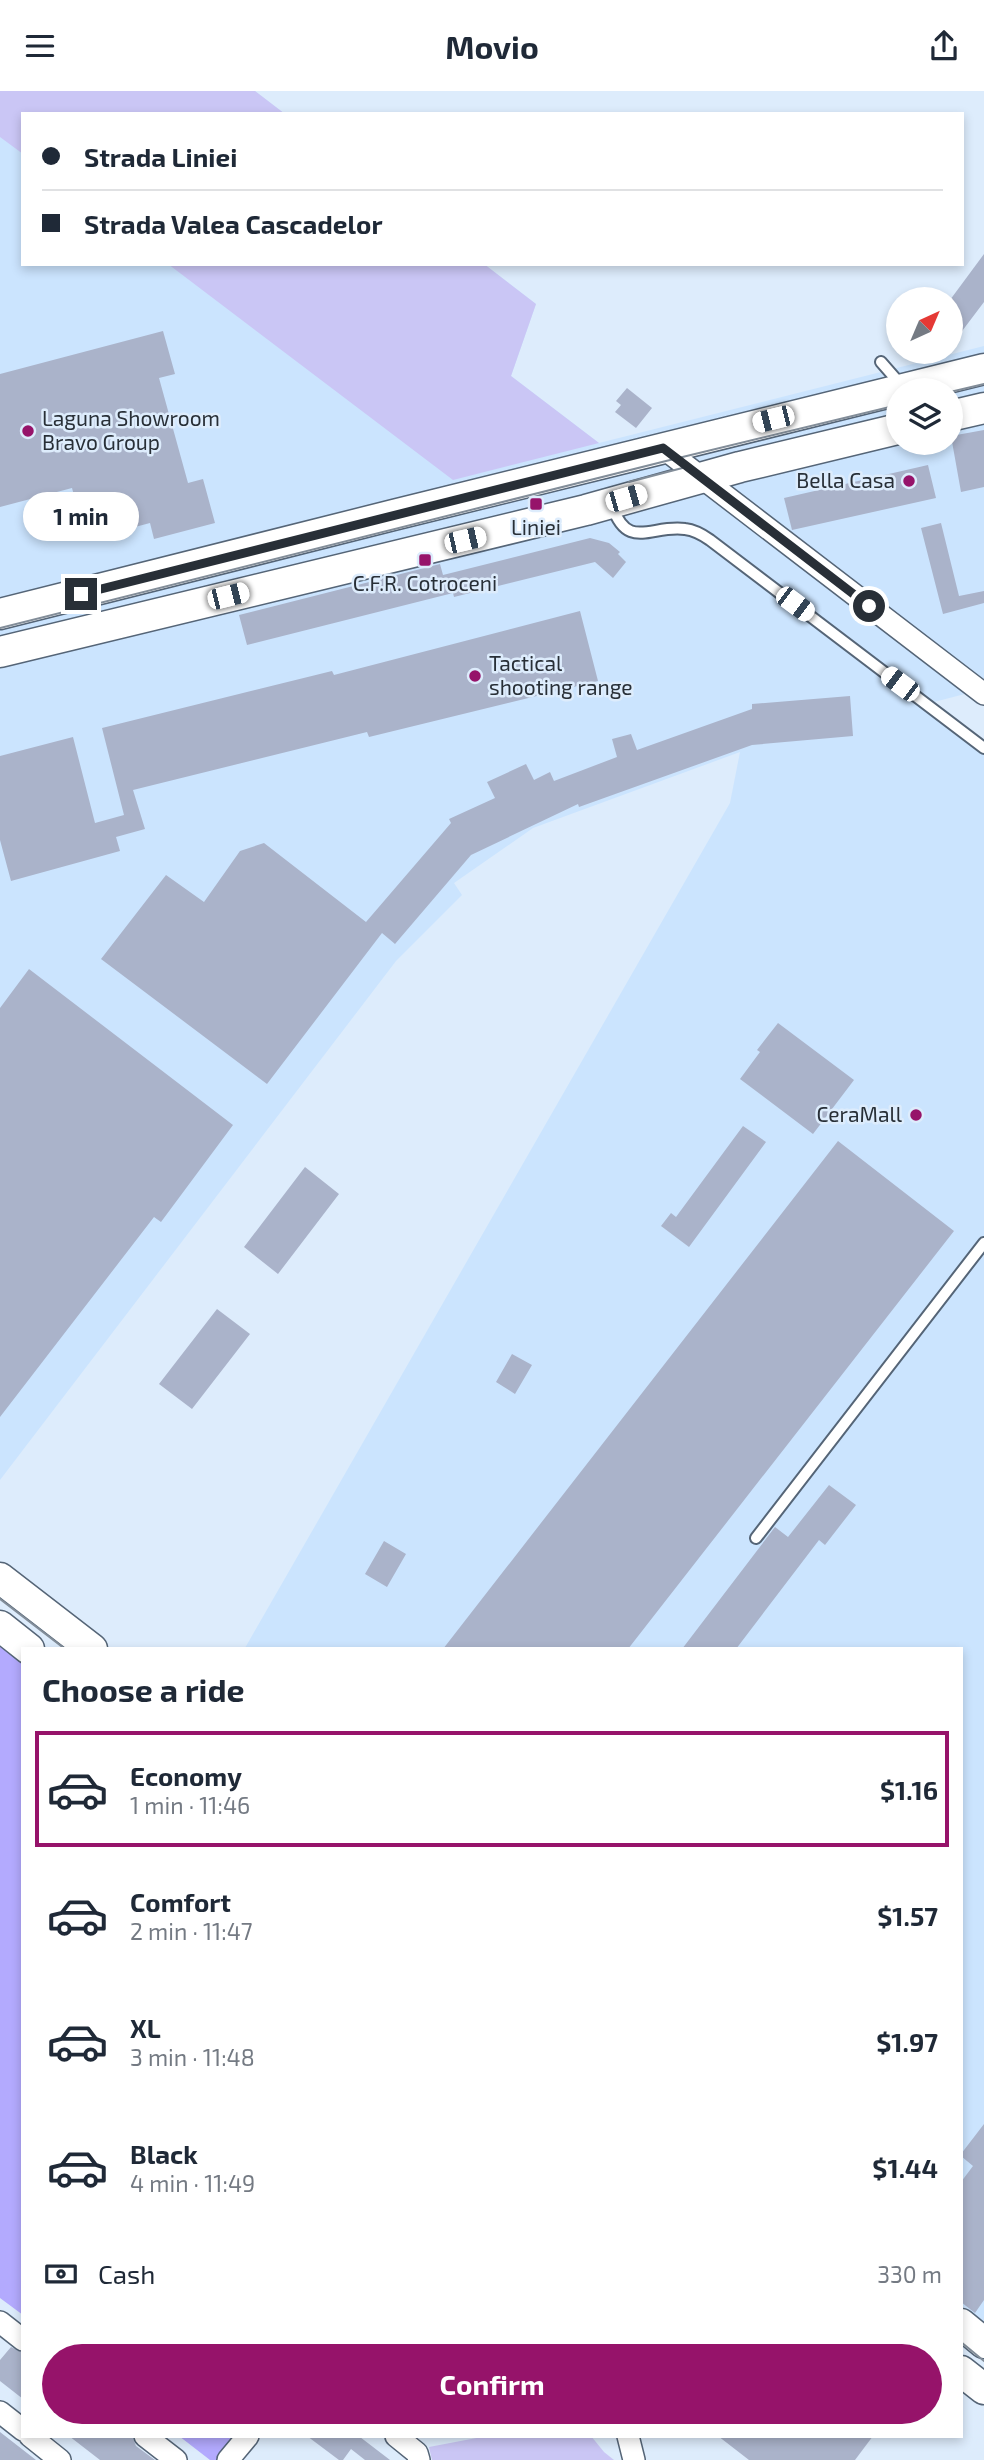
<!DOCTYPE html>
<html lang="en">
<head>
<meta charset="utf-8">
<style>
	:root { --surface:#fff; --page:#f6f6f7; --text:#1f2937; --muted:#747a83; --line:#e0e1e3; --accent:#96136a }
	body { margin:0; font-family:"Exo 2",sans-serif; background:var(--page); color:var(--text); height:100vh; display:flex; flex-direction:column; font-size:26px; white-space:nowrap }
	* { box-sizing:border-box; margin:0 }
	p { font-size:23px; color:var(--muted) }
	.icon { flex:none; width:38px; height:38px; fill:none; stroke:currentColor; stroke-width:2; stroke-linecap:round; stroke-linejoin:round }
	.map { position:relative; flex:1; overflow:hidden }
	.details { position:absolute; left:21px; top:1556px; width:942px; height:791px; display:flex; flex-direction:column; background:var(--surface); border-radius:0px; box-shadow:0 4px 10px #0003 }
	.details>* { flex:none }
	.top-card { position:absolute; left:21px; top:21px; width:943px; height:154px; border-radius:0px; box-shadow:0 4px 10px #0003; display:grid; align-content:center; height:154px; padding:0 21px; background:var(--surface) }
	.needle { width:46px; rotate:44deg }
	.tools { position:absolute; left:886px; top:196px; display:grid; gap:14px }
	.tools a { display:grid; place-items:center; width:77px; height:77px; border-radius:50%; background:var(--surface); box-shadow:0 4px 10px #0003; font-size:35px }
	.end { position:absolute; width:32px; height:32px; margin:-16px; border:9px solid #282f37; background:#fff; box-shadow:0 0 0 4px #fff }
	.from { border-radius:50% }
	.bubble { position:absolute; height:49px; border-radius:24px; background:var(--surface); box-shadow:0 4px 10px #0003; font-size:23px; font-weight:700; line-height:49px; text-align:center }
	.car { position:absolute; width:21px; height:42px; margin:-21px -10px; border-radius:9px; box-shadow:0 0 5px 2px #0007; background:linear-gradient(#fff 24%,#345 0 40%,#fff 0 76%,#345 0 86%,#fff 0) }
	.top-card b { display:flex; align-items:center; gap:24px; height:66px; font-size:26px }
	.top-card b+b { border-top:2px solid var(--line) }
	.top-card i { width:18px; height:18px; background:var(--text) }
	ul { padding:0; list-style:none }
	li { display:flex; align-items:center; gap:21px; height:116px; margin:0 14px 10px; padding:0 7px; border:4px solid transparent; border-radius:0px }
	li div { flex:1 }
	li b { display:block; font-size:26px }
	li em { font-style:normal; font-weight:700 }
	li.active { border-color:var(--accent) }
	li>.icon { width:63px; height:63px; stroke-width:1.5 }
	h2 { padding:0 21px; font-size:32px; line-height:84px }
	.pay { display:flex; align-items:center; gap:18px; height:77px; padding:0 21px; font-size:26px }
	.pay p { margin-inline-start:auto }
	.cta { display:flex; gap:14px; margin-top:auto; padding:14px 21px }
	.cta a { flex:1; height:80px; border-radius:42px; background:var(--accent); color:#fff; font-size:28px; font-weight:700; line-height:80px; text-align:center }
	header { display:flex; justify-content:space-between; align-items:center; height:91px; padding:0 21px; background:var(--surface); font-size:32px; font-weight:700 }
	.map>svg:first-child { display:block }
	.built { fill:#cbe4fe; fill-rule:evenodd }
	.green { fill:#cac6f5 }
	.forest { fill:#b3aafe }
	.building { fill:#aab3ca }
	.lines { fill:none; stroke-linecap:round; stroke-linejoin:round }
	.service-casing { stroke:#556577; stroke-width:14 }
	.minor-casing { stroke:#556577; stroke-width:24 }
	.secondary-casing { stroke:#556577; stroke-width:33 }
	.service { stroke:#fff; stroke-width:10 }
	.minor { stroke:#fff; stroke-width:21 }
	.secondary { stroke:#fff; stroke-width:30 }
	.tram { stroke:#828d99; stroke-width:2 }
	.route { stroke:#282f37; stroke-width:9 }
	.poi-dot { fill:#96136a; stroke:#ddecfc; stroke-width:2.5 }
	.labels { text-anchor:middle; stroke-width:5; stroke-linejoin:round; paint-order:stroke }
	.poi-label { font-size:21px; fill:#282f37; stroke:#ddecfc; text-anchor:start }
</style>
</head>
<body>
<header><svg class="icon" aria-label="menu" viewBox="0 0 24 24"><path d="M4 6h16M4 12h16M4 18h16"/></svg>Movio<svg class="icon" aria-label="share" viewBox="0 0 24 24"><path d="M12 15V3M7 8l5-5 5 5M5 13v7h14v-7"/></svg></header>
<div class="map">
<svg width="984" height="2369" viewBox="0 0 984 2369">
	<rect width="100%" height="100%" fill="#ddecfc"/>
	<path class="built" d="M0 0H255L285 23H23V173H484L536 213 511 285 599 352 984 255V598L934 611 984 651V2232L961 2214V1558L245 1557 730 712 740 661 533 737 454 792 462 804 396 870 0 1389ZM898 299H950V352H898Z"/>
	<path class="green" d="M0 0H255L285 23H23V63L0 46Z
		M168 173H484L536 213 511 285 599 352 453 389Z
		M487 2345H591L604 2361 614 2369H432L429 2356Z"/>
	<path class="forest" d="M0 1553 23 1571V2224L0 2207Z
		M179 2345H237L219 2369H210Z"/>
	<path class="building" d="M984 163V211L950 256V209Z
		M163 240 175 283 159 287 188 392 203 388 215 432 154 448 150 432 86 449 72 397 0 416V283Z
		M627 297 652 317 636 337 615 321 621 314 616 310Z
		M984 339V396L961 401 951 345Z
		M928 374 936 407 792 439 784 407Z
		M941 432 959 505 984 500V512L943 523 921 437Z
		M590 447 609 452 620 461 618 463 626 471 613 487 595 471 454 506 453 502 247 554 239 524 440 473 443 484Z
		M580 520 598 590 369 646 367 641 133 699 145 738 116 746 120 760 11 790 0 749V665L73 646 95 732 124 724 102 637 332 580 334 584Z
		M850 605 853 645 752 654 579 716 578 713 471 764 395 853 382 842 267 993 101 868 166 784 204 811 240 760 264 752 366 831 451 732 449 728 495 707 487 691 526 673 534 689 550 681 554 690 617 666 612 648 631 643 637 659 752 618V613Z
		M29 878 233 1034 161 1131 154 1126 0 1326V917Z
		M778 932 854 989 813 1043 740 988 760 961 757 959Z
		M743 1035 766 1051 689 1156 661 1135 671 1122 676 1126Z
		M838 1050 954 1140 628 1558H443Z
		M305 1076 339 1103 278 1183 244 1156Z
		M217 1218 250 1243 192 1318 159 1293Z
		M512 1263 532 1274 515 1303 496 1291Z
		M829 1394 856 1414 825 1454 819 1449 736 1558H682L775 1436 788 1446Z
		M384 1450 406 1463 387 1496 365 1483Z
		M984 2033V2209L975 2222 961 2211V2091L973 2075 961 2065V2063Z
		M11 2256 23 2262V2308L0 2290V2269Z
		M0 2341 36 2369H0Z
		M69 2345H132L136 2355 155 2369H100Z
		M307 2345H361L360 2346 390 2369H365L351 2358 343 2369H339Z
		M718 2345H873L855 2369H749Z"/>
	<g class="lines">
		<g class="service-casing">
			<path id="service" d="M881 271 902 295
				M612 414C627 461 652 433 685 438 694 439 703 444 710 449L984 657
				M756 1447 984 1152"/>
		</g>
		<g class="minor-casing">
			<path id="minor" d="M663 357 984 603
				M0 2231 23 2249
				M0 2321 23 2339
				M30 2345 60 2369
				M145 2345 176 2369
				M396 2345 417 2362 419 2369
				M628 2345 634 2369
				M228 2369 248 2345"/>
		</g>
		<g class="secondary-casing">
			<path id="secondary" d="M950 325 984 317
				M0 523C328 441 655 357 984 278
				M0 561 586 419 740 376 898 338
				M0 1487 92 1558
				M0 1535 29 1558
				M961 2233 984 2252
				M961 2280 984 2298"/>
		</g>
		<use href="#service" class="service"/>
		<use href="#minor" class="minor"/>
		<use href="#secondary" class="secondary"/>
		<path class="tram" d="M950 301 984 293
			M629 391 690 375
			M0 537 666 370 898 314
			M0 1508 65 1558
			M961 2251 984 2270"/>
	</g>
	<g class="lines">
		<path class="route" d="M81 503 663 357 869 515"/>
	</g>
	<g class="poi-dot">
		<circle cx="28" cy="340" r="7"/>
		<circle cx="909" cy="390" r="7"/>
		<rect x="529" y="406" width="14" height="14" rx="3.5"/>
		<rect x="418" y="462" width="14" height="14" rx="3.5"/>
		<circle cx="475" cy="585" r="7"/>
		<circle cx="916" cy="1024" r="7"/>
	</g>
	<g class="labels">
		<g class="poi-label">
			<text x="42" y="335">Laguna Showroom<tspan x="42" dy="24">Bravo Group</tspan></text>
			<text x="895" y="397" text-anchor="end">Bella Casa</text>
			<text x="536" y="444" text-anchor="middle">Liniei</text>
			<text x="425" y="500" text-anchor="middle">C.F.R. Cotroceni</text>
			<text x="489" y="580">Tactical<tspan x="489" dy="24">shooting range</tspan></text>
			<text x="902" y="1031" text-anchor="end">CeraMall</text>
		</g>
	</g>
</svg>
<div class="tools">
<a><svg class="needle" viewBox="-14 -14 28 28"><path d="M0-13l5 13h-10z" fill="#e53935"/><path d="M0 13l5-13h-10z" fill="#747a83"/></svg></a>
<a><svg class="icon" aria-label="layers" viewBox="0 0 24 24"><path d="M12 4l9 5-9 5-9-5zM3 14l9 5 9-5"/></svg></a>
</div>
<i class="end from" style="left:869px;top:515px"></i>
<i class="end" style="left:81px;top:503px"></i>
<div class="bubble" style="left:23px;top:401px;width:116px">1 min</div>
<i class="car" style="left:773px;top:328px;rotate:256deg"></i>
<i class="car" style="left:626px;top:407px;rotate:74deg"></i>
<i class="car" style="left:465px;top:449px;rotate:77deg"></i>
<i class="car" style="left:228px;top:505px;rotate:76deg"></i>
<i class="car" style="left:795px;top:513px;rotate:127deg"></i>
<i class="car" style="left:900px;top:593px;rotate:307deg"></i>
<div class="top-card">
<b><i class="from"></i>Strada Liniei</b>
<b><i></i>Strada Valea Cascadelor</b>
</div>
<section class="details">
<h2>Choose a ride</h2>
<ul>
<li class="active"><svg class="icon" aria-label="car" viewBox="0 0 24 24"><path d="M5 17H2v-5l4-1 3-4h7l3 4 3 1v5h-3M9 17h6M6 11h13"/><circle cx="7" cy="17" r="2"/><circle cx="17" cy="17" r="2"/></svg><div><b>Economy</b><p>1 min · 11:46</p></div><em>$1.16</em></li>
<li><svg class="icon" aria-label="car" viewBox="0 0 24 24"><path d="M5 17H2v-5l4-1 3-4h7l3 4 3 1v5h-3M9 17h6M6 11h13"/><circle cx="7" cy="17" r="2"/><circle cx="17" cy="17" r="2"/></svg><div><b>Comfort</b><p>2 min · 11:47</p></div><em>$1.57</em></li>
<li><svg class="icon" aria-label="car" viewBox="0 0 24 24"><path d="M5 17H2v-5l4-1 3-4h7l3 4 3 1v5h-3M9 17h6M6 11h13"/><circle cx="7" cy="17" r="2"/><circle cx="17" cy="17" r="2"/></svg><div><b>XL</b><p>3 min · 11:48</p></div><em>$1.97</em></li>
<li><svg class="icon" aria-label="car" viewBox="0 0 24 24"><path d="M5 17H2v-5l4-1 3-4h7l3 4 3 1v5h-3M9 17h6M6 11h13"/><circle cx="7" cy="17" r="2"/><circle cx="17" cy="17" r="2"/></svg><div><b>Black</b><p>4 min · 11:49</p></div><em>$1.44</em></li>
</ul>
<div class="pay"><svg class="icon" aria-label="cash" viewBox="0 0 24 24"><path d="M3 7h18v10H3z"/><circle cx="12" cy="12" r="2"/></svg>Cash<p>330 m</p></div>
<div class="cta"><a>Confirm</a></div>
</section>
</div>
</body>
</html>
